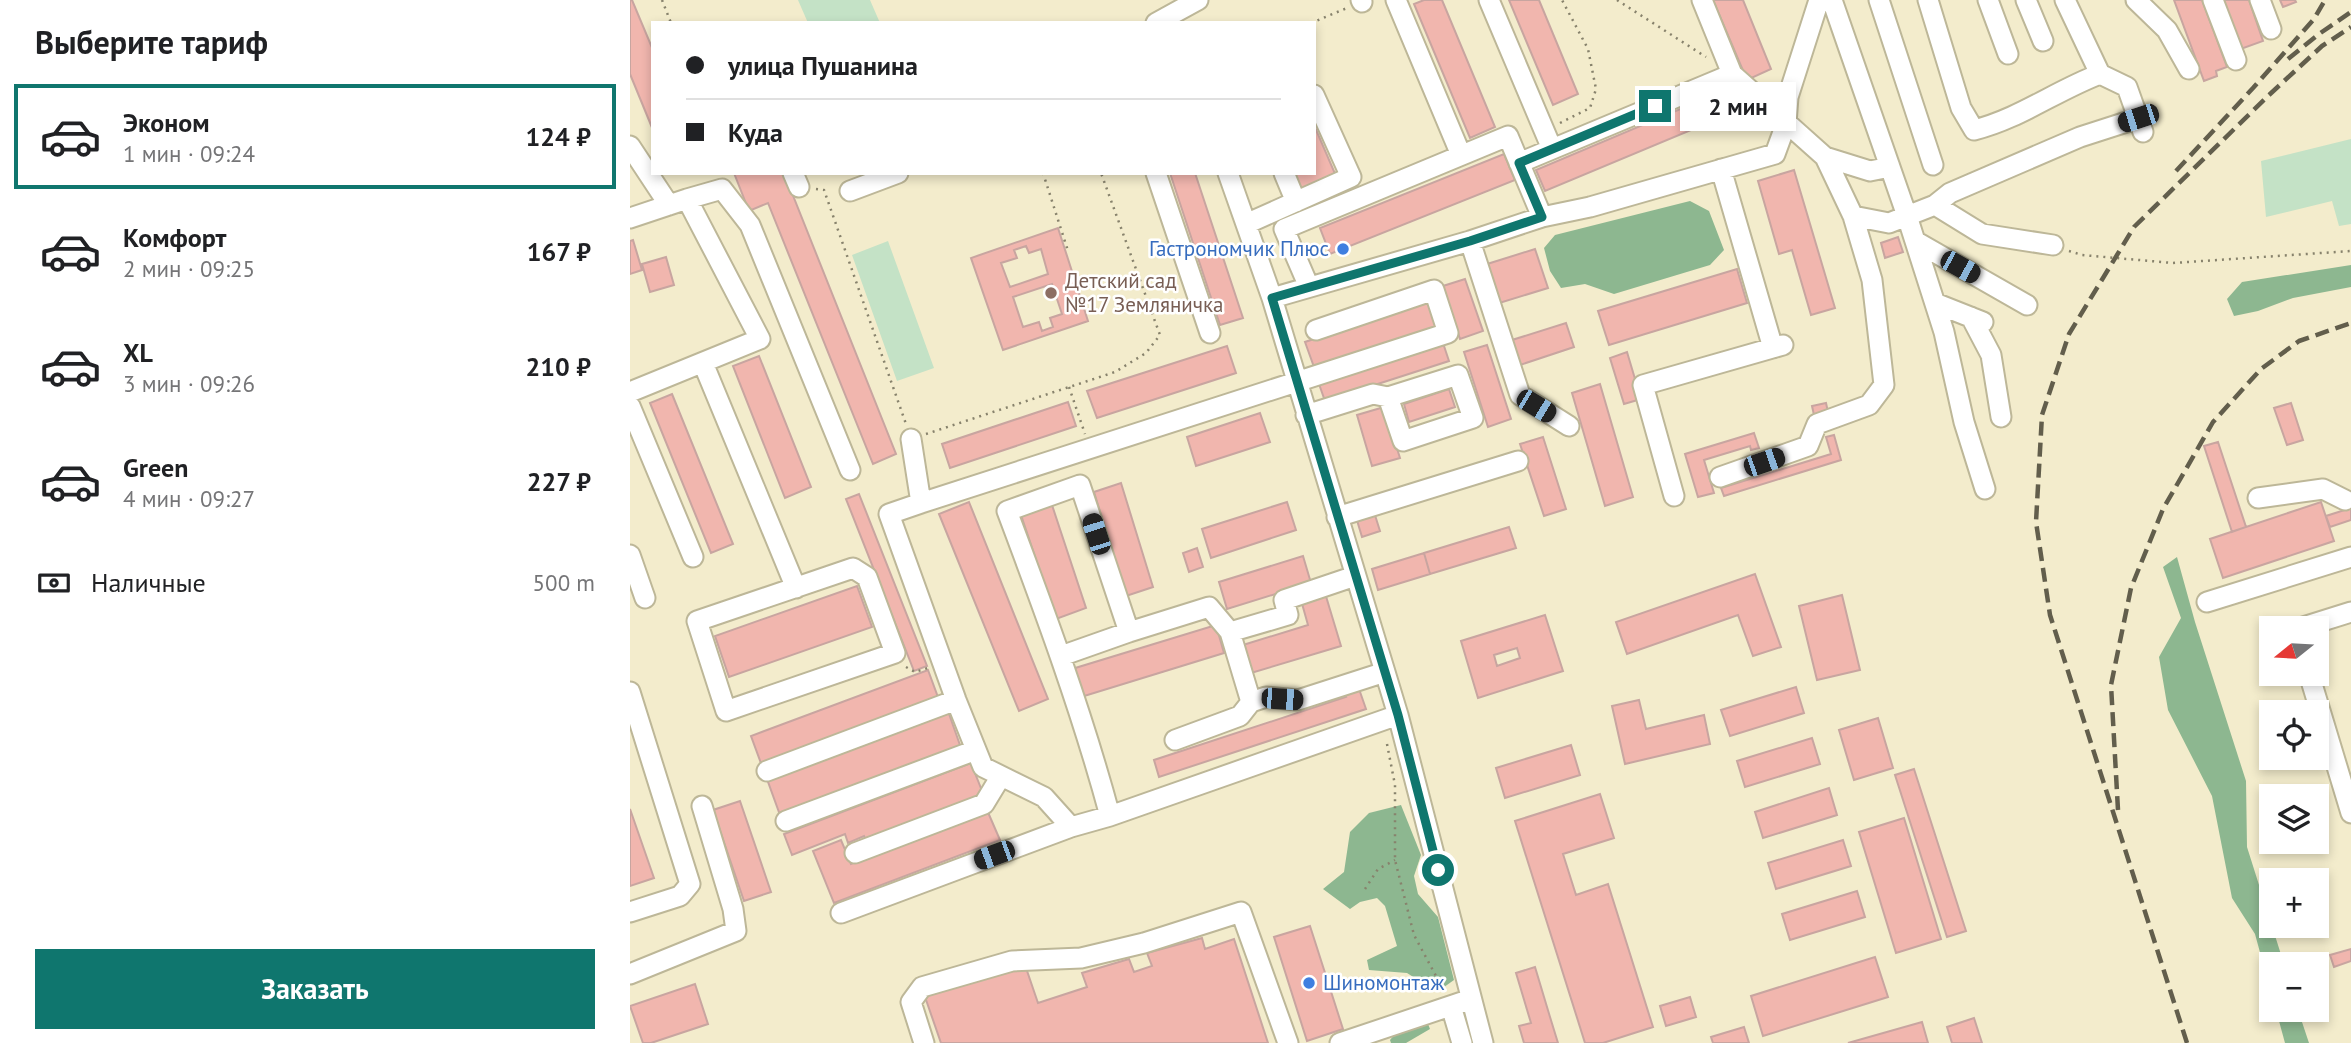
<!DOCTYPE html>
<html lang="ru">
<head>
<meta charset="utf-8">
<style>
	:root { --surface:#fff; --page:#f6f6f6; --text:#202124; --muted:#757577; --line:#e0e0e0; --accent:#0f766e }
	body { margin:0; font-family:"PT Sans",sans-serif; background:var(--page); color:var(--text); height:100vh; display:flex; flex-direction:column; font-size:26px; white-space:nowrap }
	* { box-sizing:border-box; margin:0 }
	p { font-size:23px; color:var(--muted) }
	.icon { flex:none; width:38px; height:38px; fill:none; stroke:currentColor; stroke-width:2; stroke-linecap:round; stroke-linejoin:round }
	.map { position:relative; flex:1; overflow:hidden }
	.details { display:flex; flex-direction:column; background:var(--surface); width:630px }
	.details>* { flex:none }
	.guide { position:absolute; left:21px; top:21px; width:665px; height:154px; border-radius:0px; box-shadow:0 4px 10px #0003; display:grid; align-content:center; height:154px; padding:0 35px; background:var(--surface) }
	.needle { width:46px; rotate:252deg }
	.controls { position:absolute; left:1629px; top:616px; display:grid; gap:14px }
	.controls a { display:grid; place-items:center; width:70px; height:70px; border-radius:0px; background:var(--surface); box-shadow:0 4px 10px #0003; font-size:35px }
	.end { position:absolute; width:32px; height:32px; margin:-16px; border:9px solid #0f766e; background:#fff; box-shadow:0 0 0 4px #fff }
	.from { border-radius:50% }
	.bubble { position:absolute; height:49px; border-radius:0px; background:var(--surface); box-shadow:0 4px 10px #0003; font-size:23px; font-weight:600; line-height:49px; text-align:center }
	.car { position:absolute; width:21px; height:42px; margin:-21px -10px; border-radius:9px; box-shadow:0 0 5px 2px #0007; background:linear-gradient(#222 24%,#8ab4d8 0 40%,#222 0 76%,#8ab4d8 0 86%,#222 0) }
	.guide b { display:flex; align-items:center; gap:24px; height:66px; font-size:26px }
	.guide b+b { border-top:2px solid var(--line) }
	.guide i { width:18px; height:18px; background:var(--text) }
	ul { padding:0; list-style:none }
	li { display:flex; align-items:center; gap:21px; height:105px; margin:0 14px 10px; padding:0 21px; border:4px solid transparent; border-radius:0px }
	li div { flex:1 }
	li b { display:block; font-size:26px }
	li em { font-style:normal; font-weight:600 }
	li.current { border-color:var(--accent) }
	li>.icon { width:63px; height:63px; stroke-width:1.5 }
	h2 { padding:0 35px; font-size:32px; line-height:84px }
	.pay { display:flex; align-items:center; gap:18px; height:77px; padding:0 35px; font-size:26px }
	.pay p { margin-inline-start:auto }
	.cta { display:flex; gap:14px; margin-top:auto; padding:14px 35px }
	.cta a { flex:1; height:80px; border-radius:0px; background:var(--accent); color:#fff; font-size:28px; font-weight:600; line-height:80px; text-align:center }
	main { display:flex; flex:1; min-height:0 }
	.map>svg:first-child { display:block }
	.green { fill:#c4e2c6 }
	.forest { fill:#8db790 }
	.building { fill:#f1b6ae; stroke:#c8a5a0; stroke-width:2; fill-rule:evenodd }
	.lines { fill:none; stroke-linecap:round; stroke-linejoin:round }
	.minor-casing { stroke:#bdb798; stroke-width:23 }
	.path { stroke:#87826c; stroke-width:2.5; stroke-dasharray:2 5; stroke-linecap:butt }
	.minor { stroke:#fff; stroke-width:19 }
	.rail { stroke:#625e4c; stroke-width:4.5; stroke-dasharray:14 7; stroke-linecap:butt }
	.route { stroke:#0f766e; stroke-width:9 }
	.shop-dot { fill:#3f7fe0; stroke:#fff; stroke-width:2.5 }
	.education-dot { fill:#8d6e63; stroke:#fff; stroke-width:2.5 }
	.labels { text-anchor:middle; stroke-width:5; stroke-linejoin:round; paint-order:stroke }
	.shop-label { font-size:21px; fill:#366cbe; stroke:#fff; text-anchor:end }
	.education-label { font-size:21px; fill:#785e54; stroke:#fff; text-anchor:start }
</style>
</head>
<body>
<main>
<section class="details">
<h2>Выберите тариф</h2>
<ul>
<li class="current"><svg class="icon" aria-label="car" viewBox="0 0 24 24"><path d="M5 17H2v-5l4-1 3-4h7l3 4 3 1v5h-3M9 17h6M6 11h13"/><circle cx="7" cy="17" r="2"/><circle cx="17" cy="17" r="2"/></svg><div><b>Эконом</b><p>1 мин · 09:24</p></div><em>124 ₽</em></li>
<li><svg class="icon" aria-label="car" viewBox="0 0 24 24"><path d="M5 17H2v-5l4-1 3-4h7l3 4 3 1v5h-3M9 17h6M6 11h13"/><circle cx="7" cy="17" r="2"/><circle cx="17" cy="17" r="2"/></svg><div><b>Комфорт</b><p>2 мин · 09:25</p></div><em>167 ₽</em></li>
<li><svg class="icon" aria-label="car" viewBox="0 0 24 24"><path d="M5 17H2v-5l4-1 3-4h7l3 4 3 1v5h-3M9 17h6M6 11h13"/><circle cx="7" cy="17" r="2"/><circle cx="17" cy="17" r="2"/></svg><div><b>XL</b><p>3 мин · 09:26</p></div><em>210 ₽</em></li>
<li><svg class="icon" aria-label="car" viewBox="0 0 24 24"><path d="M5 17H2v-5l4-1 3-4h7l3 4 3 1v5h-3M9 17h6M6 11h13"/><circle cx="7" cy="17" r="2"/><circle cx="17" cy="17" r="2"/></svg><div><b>Green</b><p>4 мин · 09:27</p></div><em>227 ₽</em></li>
</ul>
<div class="pay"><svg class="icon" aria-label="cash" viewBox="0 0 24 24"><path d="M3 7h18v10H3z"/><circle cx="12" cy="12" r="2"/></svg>Наличные<p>500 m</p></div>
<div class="cta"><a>Заказать</a></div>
</section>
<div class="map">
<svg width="1721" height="1043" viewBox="0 0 1721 1043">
	<rect width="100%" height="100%" fill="#f3eccc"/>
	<path class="green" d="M168 0H240L250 23H178Z
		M1721 139V224L1709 226 1702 201 1636 217 1631 161Z
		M258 241 304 368 267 381 222 255Z"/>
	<path class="forest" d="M1060 201 1079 211 1094 250 1080 265 984 294 955 284 931 288 920 271 914 248 925 235Z
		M1721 265V287L1663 298 1628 311 1604 316 1597 299 1612 282Z
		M1547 557 1565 622 1616 781 1617 847 1654 964H1642L1641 993 1625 934 1602 898 1582 796 1538 710 1529 657 1551 618 1533 567Z
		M771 805 791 855 784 876 788 894 808 917 824 980 807 992 777 973 739 970 737 960 767 946 755 906 747 898 730 902 720 909 693 889 714 872 720 832 739 813Z
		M1646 1010H1668L1679 1043H1655Z
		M798 1024 800 1029 776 1043H761L760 1040 770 1028Z"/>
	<path class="building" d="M0 0H2L23 50V130L0 74Z
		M794 0H812L865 127 840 138 784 4Z
		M879 0H909L948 94 923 105Z
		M1083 0H1113L1141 69 1117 80Z
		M1544 0H1572L1597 67 1586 71 1587 76 1574 81Z
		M1590 0H1619L1633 41 1608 50Z
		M1650 0H1665L1666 2 1653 7Z
		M1100 88 1109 110 915 191 906 170Z
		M684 125 706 176 670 192 662 173H684Z
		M874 154 885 180 700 254 690 228Z
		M1164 170 1205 308 1181 315 1162 250 1149 254 1128 181Z
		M104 173H154L266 454 243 464 138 203 119 211Z
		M540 173H565L613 318 590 325Z
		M428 228 458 321 373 350 341 258ZM396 246 399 253 411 249 418 274 380 287 371 263 387 258 384 250ZM422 284 432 314 420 318 423 327 412 331 409 322 393 327 383 297Z
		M1268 237 1273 252 1255 258 1251 243Z
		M3 240 12 270 0 274V241Z
		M905 249 918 288 866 304 854 265Z
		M36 257 44 285 20 292 12 264Z
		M1107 269 1117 303 979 345 968 311Z
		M835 279 853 331 830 339 813 286Z
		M799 301 808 327 684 367 675 342Z
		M936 323 944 347 890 365 882 340Z
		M813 343 819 361 695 401 689 384Z
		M857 345 881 419 858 427 834 352Z
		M597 346 606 373 467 418 457 391Z
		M997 352 1011 399 994 404 980 358Z
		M129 356 181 487 155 498 103 366Z
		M970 384 1003 497 975 506 942 393Z
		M819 389 825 407 779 422 774 404Z
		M42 394 103 544 81 553 20 403Z
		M438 402 446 426 320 468 312 444Z
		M1196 403 1198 412 1184 415 1182 406Z
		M1661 403 1673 440 1657 445 1644 408Z
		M754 407 770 458 742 466 727 415Z
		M630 413 640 442 566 466 557 437Z
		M1124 433 1129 448 1121 450 1120 446 1074 460 1084 493 1068 497 1055 454Z
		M1204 435 1211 460 1094 496 1091 488 1201 454 1196 437Z
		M913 437 936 509 914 516 890 444Z
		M1588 442 1616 527 1602 532 1574 446Z
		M491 483 523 587 496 596 464 492Z
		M229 494 297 666 284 671 216 499Z
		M339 502 418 699 389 711 309 514Z
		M421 502 456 608 426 619 390 512Z
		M657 502 666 530 581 558 572 529Z
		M1691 502 1704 541 1593 578 1580 539Z
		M1721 508V520L1700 527 1696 516Z
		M744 512 750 531 732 537 726 517Z
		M879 527 886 548 800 574 794 553Z
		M567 548 573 567 559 572 553 553Z
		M794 553 800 574 748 590 742 569Z
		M673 556 681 583 597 609 589 582Z
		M1125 574 1151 647 1123 656 1108 615 997 654 986 622Z
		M227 586 242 627 99 677 85 636Z
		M695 593 711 646 621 673 613 645 678 625 671 600Z
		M1212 595 1230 670 1187 680 1169 606Z
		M915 615 933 671 848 698 831 641ZM887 648 890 658 867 666 864 655Z
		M586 625 594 653 451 697 442 669Z
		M298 670 309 700 132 766 121 736Z
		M728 686 736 709 529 777 524 760 716 697 713 690Z
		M1166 687 1174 713 1100 736 1091 710Z
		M1009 700 1016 729 1074 715 1080 744 995 764 982 706Z
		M318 711 331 748 150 815 137 779Z
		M1248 718 1263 768 1224 780 1209 730Z
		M1182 738 1190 764 1115 787 1107 761Z
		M941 745 950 775 875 798 866 768Z
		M341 763 354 796 236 841 234 836 218 843 215 834 162 855 154 834Z
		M1284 769 1336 931 1317 937 1265 775Z
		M1199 788 1207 815 1133 838 1125 812Z
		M970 794 984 838 933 854 946 895 978 884 1023 1027 973 1043H955L885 821Z
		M110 801 141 892 114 901 83 810Z
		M0 809 24 878 0 886Z
		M357 810 370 840 204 903 183 851 211 840 221 864Z
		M1274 818 1311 939 1266 953 1229 832Z
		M1213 840 1221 866 1146 889 1138 863Z
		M1227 891 1235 917 1160 940 1152 914Z
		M680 926 713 1029 677 1041 644 937Z
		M572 938 575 949 604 939 638 1043H311L294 994 395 965 408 1003 457 987 452 973 499 959 504 972 522 966 517 953Z
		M1721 949V961L1704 967 1700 955Z
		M1245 957 1258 997 1133 1036 1121 996Z
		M905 967 920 1017 928 1043H894L889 1026 901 1023 886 973Z
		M65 984 78 1024 21 1043H13L0 1006Z
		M1060 997 1066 1017 1036 1026 1030 1006Z
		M1344 1018 1352 1043H1322L1317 1027Z
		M1292 1022 1298 1043H1218Z
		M1114 1027 1119 1043H1083L1081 1037Z"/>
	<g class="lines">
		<g class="minor-casing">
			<path id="minor" d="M731 0 732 2
				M766 0 831 155
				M859 0 922 149
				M1072 0 1102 74 1195 157 1223 216 1242 280 1254 385 1239 405 1187 424 1178 446 1090 477
				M1202 0 1277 216 1314 332 1334 422 1355 489
				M1249 0 1303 165
				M1298 0 1331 108 1344 130C1389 119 1427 90 1470 74
				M1358 0 1378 54
				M1396 0 1413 41
				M1435 0 1470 74 1497 87 1513 132
				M1506 0 1537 30 1559 69
				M1583 0 1606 60
				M1630 0 1641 29
				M526 23 568 0
				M0 146 39 205
				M1195 157 1240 171 1260 167
				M889 163 1102 74
				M1091 169 1143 348
				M163 173 169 187
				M526 173 580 333
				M598 173 642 298 768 715 853 1043
				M654 173 666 202
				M220 191 268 173
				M57 199 92 189 120 225 220 470
				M1305 205 1352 234 1423 245
				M1223 216 1259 223 1305 205 1320 193 1450 137 1509 118
				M0 218 57 199 130 339 0 392
				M616 224 721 177 684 95
				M840 241 890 395 939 426
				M1285 241 1397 305
				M679 287 654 229 878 136 912 217
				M642 298 840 241 912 217 960 207 1145 154 1156 124 1158 97 1189 0
				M1305 303 1353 322
				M1341 317 1361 355 1371 417
				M73 363 166 588
				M0 406 63 557
				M676 415 743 394 758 397 828 375 843 418 773 441 758 397
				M281 439 291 503 259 514 326 700 353 767 414 797 441 827
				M1044 496 1013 385 1153 345
				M1628 498 1693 489 1715 500
				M291 503 818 333 804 290 686 330
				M707 517 888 461
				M0 555 15 598
				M223 568 237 577 265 653 96 711 67 621Z
				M1577 602 1721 557
				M1670 628 1721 612
				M499 632 579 607 600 632
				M431 656 499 632 450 485 377 511C415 612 452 712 480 816
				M1679 674 1721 813
				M0 692 60 884 50 896 0 912
				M621 702 600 632 658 615 654 600 725 576
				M545 740 610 716 621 702 636 697 668 700 755 672
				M137 771 326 700
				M156 821 346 750
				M225 853 354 804 371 776
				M211 913 441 827 480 816 768 715
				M0 974 106 931 103 909 72 806
				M821 1006 832 1043
				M294 1043 281 1002 292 987 382 961 451 958 514 943 611 912 658 1043
				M710 1043 841 999"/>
		</g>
		<path class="path" d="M32 0 41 23
			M987 0 1076 57
			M681 23 717 8
			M930 123 960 108 966 89 958 49 932 0
			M413 173 438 251
			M186 189 194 190 276 424
			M1439 251 1452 255 1543 263 1721 251
			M439 387 455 434
			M296 434 485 372 516 353 530 335 471 173
			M276 667 285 672 298 668
			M757 744 765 785V860L784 935 813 989
			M735 889 748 869 765 860"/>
		<use href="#minor" class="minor"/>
		<path class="rail" d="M1658 59 1689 34 1721 12
			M1546 171 1623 88 1684 19 1695 0
			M1488 810 1481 685 1501 588 1533 509 1583 422 1631 369 1669 341 1721 323
			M1557 1043 1420 615 1406 522 1412 415 1439 334 1504 227 1639 95 1692 46 1721 27"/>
	</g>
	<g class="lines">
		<path class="route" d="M808 870 768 715 642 298 840 241 912 217 889 163 1025 106"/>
	</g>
	<g class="shop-dot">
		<circle cx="713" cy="249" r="7"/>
		<circle cx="679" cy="983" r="7"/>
	</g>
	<circle class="education-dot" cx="421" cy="293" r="7"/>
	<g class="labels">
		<g class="shop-label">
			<text x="699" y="256">Гастрономчик Плюс</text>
			<text x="693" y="990" text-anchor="start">Шиномонтаж</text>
		</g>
		<g class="education-label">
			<text x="435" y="288">Детский сад<tspan x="435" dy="24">№17 Земляничка</tspan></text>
		</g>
	</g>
</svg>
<div class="controls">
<a><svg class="needle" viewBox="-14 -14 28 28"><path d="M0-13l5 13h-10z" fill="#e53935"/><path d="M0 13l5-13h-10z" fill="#757577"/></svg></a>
<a><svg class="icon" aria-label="locate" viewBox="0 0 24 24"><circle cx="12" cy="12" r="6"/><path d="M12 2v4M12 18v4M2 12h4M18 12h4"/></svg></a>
<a><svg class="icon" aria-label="layers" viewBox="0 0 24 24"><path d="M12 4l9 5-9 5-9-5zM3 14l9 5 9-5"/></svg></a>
<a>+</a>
<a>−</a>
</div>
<i class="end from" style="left:808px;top:870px"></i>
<i class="end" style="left:1025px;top:106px"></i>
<div class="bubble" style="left:1050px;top:82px;width:116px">2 мин</div>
<i class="car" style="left:1508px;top:118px;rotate:252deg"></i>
<i class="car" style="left:1330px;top:267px;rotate:119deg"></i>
<i class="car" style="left:906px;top:406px;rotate:121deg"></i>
<i class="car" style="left:1134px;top:462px;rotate:71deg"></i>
<i class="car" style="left:466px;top:534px;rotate:342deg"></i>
<i class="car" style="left:652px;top:699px;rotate:94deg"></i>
<i class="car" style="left:364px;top:855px;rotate:250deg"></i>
<div class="guide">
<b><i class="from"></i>улица Пушанина</b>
<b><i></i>Куда</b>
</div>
</div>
</main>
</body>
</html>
